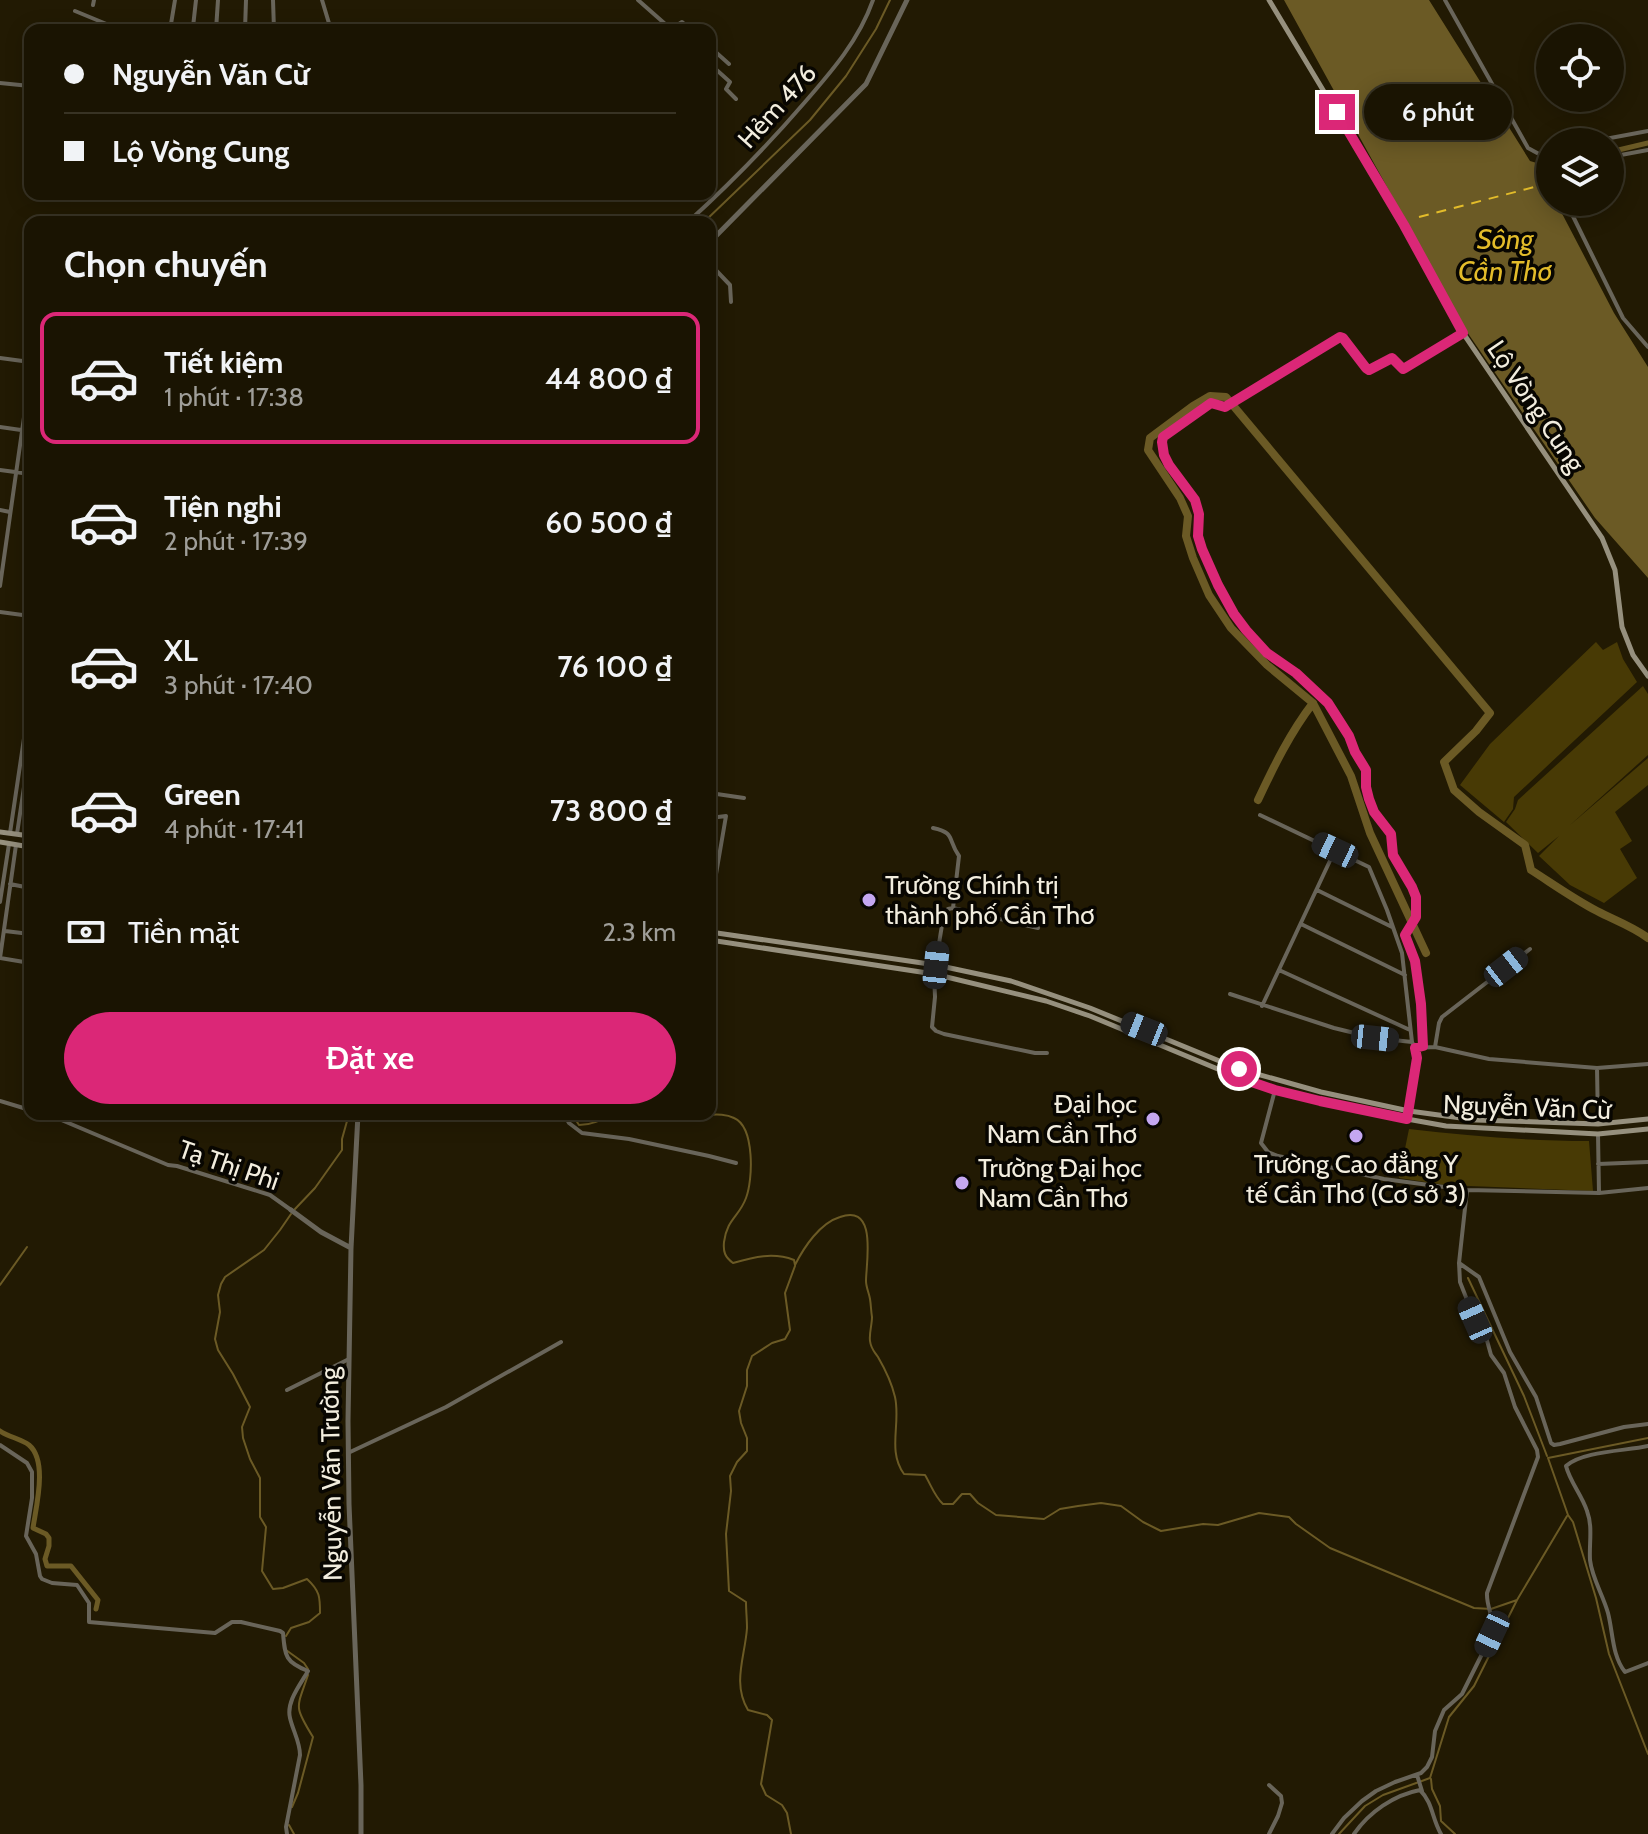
<!DOCTYPE html>
<html lang="vi">
<head>
<meta charset="utf-8">
<style>
	:root { --surface:#1a1402; --page:#231d0c; --text:#f1f3f6; --muted:#9f9e99; --line:#383324; --accent:#db2777 }
	body { margin:0; font-family:Cabin,sans-serif; background:var(--page); color:var(--text); height:100vh; display:flex; flex-direction:column; font-size:30px; white-space:nowrap }
	* { box-sizing:border-box; margin:0 }
	p { font-size:26px; color:var(--muted) }
	.icon { flex:none; width:44px; height:44px; fill:none; stroke:currentColor; stroke-width:2; stroke-linecap:round; stroke-linejoin:round }
	.map { position:relative; flex:1; overflow:hidden }
	.panel { position:absolute; left:24px; top:216px; width:692px; height:904px; display:flex; flex-direction:column; background:var(--surface); border-radius:16px; box-shadow:0 4px 20px #0003,0 0 0 2px var(--line) }
	.panel>* { flex:none }
	.banner { position:absolute; left:24px; top:24px; width:692px; height:176px; border-radius:16px; box-shadow:0 4px 20px #0003,0 0 0 2px var(--line); display:grid; align-content:center; height:176px; padding:0 40px; background:var(--surface) }
	.controls { position:absolute; left:1536px; top:24px; display:grid; gap:16px }
	.controls a { display:grid; place-items:center; width:88px; height:88px; border-radius:50%; background:var(--surface); box-shadow:0 4px 20px #0003,0 0 0 2px var(--line); font-size:40px }
	.end { position:absolute; width:36px; height:36px; margin:-18px; border:10px solid #db2777; background:#fff; box-shadow:0 0 0 4px #fff }
	.from { border-radius:50% }
	.bubble { position:absolute; height:56px; border-radius:28px; background:var(--surface); box-shadow:0 4px 20px #0003,0 0 0 2px var(--line); font-size:26px; font-weight:600; line-height:56px; text-align:center }
	.car { position:absolute; width:24px; height:48px; margin:-24px -12px; border-radius:10px; box-shadow:0 0 6px 2px #0007; background:linear-gradient(#222 24%,#8ab4d8 0 40%,#222 0 76%,#8ab4d8 0 86%,#222 0) }
	.banner b { display:flex; align-items:center; gap:28px; height:76px; font-size:30px }
	.banner b+b { border-top:2px solid var(--line) }
	.banner i { width:20px; height:20px; background:var(--text) }
	ul { padding:0; list-style:none }
	li { display:flex; align-items:center; gap:24px; height:132px; margin:0 16px 12px; padding:0 24px; border:4px solid transparent; border-radius:16px }
	li div { flex:1 }
	li b { display:block; font-size:30px }
	li em { font-style:normal; font-weight:600 }
	li.selected { border-color:var(--accent) }
	li>.icon { width:72px; height:72px; stroke-width:1.5 }
	h2 { padding:0 40px; font-size:36px; line-height:96px }
	.pay { display:flex; align-items:center; gap:20px; height:88px; padding:0 40px; font-size:30px }
	.pay p { margin-inline-start:auto }
	.action { display:flex; gap:16px; margin-top:auto; padding:16px 40px }
	.action a { flex:1; height:92px; border-radius:48px; background:var(--accent); color:#fff; font-size:32px; font-weight:600; line-height:92px; text-align:center }
	.map>svg:first-child { display:block }
	.green { fill:#483a05 }
	.water { fill:#6b5a25 }
	.lines { fill:none; stroke-linecap:round; stroke-linejoin:round }
	.stream { stroke:#6b5a25; stroke-width:2 }
	.canal { stroke:#6b5a25; stroke-width:5 }
	.river { stroke:#6b5a25; stroke-width:8 }
	.ferry { stroke:#e3bc2a; stroke-width:2; stroke-dasharray:10 8; stroke-linecap:butt }
	.minor { stroke:#69655a; stroke-width:4 }
	.tertiary { stroke:#69655a; stroke-width:5 }
	.secondary { stroke:#96907e; stroke-width:5 }
	.route { stroke:#db2777; stroke-width:10 }
	.poi-dot { fill:#c4a7f1; stroke:#080601; stroke-width:3 }
	.labels { text-anchor:middle; stroke-width:7; stroke-linejoin:round; paint-order:stroke }
	.street-label { font-size:26px; fill:#f2edde; stroke:#080601 }
	.poi-label { font-size:26px; fill:#f2edde; stroke:#080601; text-anchor:start }
	.water-label { font-size:28px; font-style:italic; fill:#e3bc2a; stroke:#080601 }
</style>
</head>
<body>
<div class="map">
<svg width="1648" height="1834" viewBox="0 0 1648 1834">
	<rect width="100%" height="100%" fill="#221a03"/>
	<path class="green" d="M1596 642 1603 650 1617 642 1623 659 1637 682 1514 797 1513 809 1504 822 1460 785 1490 744Z
		M1643 686 1648 694V755L1569 826 1648 758V785L1615 812 1632 841 1620 849 1637 878 1604 903 1570 885 1539 856 1559 836 1538 853 1506 822 1515 809 1518 800Z
		M1409 1129C1469 1136 1529 1141 1589 1141L1593 1191 1445 1185 1399 1178Z"/>
	<path class="water" d="M1284 0H1429L1530 161 1547 166C1550 174 1551 177 1546 184L1550 191V202H1556L1614 313 1648 367V578L1595 518 1467 332Z"/>
	<g class="lines">
		<path class="stream" d="M704 222 810 120 846 76 876 29 890 0
			M572 1114 579 1125C592 1125 601 1120 612 1114
			M691 1114C705 1117 721 1111 734 1118 755 1127 753 1180 746 1198 739 1217 727 1219 724 1242 723 1252 725 1257 733 1263 754 1257 773 1252 794 1260L795 1265C804 1247 820 1223 840 1217 878 1203 866 1263 866 1281 866 1287 869 1293 870 1299 871 1305 871 1311 872 1317 872 1325 869 1333 870 1341 871 1349 874 1351 878 1357 885 1369 892 1384 895 1397 901 1423 887 1451 904 1474L925 1475C931 1485 935 1497 943 1504H953L962 1494H970L978 1503 996 1515 1044 1519 1060 1509 1078 1506 1101 1503 1121 1506 1143 1522 1161 1531 1203 1524 1218 1525 1259 1513 1289 1517 1296 1524 1330 1548 1474 1608 1491 1609 1517 1600
			M295 1209 315 1188 342 1150V1139L349 1114
			M1468 1278 1524 1396 1547 1456
			M0 1285 27 1247
			M1648 1438 1548 1458 1568 1515 1573 1522 1596 1598 1609 1654 1648 1754
			M286 1636 291 1628 309 1622 320 1613C320 1597 320 1591 307 1579L283 1588 273 1589 262 1571 266 1527 260 1517V1478L250 1459 243 1438 242 1427 250 1407 233 1374 218 1350 215 1339 220 1312 218 1295 221 1284 225 1277 264 1250 280 1230 291 1214
			M286 1650 304 1663 308 1669
			M1431 1779 1432 1789 1440 1806 1441 1821 1455 1834
			M292 1807 298 1793 313 1737C293 1705 297 1708 308 1675
			M289 1825 294 1834
			M791 1834 787 1813 782 1805 766 1795 761 1784 772 1720 767 1715 748 1710C732 1683 745 1657 747 1628 747 1619 746 1611 746 1602L729 1591 726 1534 731 1491 730 1476 737 1462 747 1451V1438L741 1423 739 1411 747 1386V1370L752 1356 772 1343 785 1339 790 1330 785 1293 795 1266
			M1339 1834 1365 1806 1383 1795 1430 1778 1449 1717 1474 1686 1517 1600 1567 1516"/>
		<path class="canal" d="M1610 152 1648 143
			M0 1431C9 1437 21 1439 29 1445 48 1461 36 1507 33 1528L46 1534 49 1538V1546L45 1559 47 1566H71L98 1600 96 1609"/>
		<path class="river" d="M1258 800C1274 766 1290 733 1313 703
			M1426 953 1370 833 1351 776 1313 703 1267 665 1231 628 1209 595 1193 558 1186 536 1188 516 1180 498 1148 450 1150 438 1193 406 1210 396 1226 397 1490 713 1476 731 1444 762 1454 790 1479 812 1525 845 1531 870C1553 884 1574 899 1597 911 1614 920 1632 926 1648 938"/>
		<path class="ferry" d="M1419 217 1546 184"/>
		<path class="minor" d="M273 0 274 30
			M322 0 331 30
			M638 0 672 30
			M1445 0 1528 148 1550 160
			M93 5 94 0
			M75 11 121 30
			M193 27 196 0
			M671 29 682 22 691 30
			M170 30 175 0
			M216 30 218 0
			M245 30 246 0
			M710 47 729 64
			M710 64 730 82 726 89 736 99
			M0 83 30 86
			M1589 142 1648 131
			M1610 157 1648 150
			M256 194 268 197
			M1566 202 1623 318 1648 347
			M688 222C730 184 768 145 805 102 832 71 859 40 873 0
			M710 264 730 285 731 302
			M0 358 30 362
			M0 427 21 430
			M0 470 30 474
			M0 510 10 512
			M0 586 30 375
			M0 612 30 616
			M710 793 744 798
			M1260 815 1369 867 1387 910 1402 953 1412 1042C1422 1059 1412 1092 1409 1111
			M710 818 726 816 710 909
			M933 828C956 833 947 839 959 856L953 908
			M10 833 30 698
			M17 834 30 747
			M16 845 0 958 30 963
			M10 884 30 888
			M1317 890 1392 927
			M0 902 9 844
			M1301 924 1405 975
			M1038 928 953 908 948 909 944 913 934 974 935 997 932 1027 936 1031 944 1034 1035 1053H1047
			M5 931 30 934
			M1279 970 1410 1030
			M1230 994 1334 1028 1375 1038 1412 1042
			M1262 1006 1335 850
			M1423 1046C1421 1017 1423 986 1414 958 1412 950 1407 943 1405 935L1415 919 1416 897 1412 887 1393 855 1391 834 1374 812 1369 799 1366 787V770L1355 752 1349 736 1328 703 1296 673 1267 653 1234 614 1218 585 1199 542 1198 507 1195 500 1169 465 1164 455 1162 439 1211 403 1223 408 1225 407 1340 337 1343 338 1367 370 1392 358 1404 369 1463 333
			M1435 1047 1489 1059 1597 1068
			M1415 1048 1435 1047 1439 1023 1442 1017 1530 949
			M1275 1090 1261 1143 1268 1152 1278 1156 1384 1179 1467 1190 1599 1193 1648 1188
			M0 1101 30 1110
			M44 1114 59 1119 168 1165 177 1166 270 1195 291 1210
			M564 1114 569 1123 582 1133 629 1139 709 1156 736 1163
			M1598 1124 1597 1068 1648 1064
			M1598 1134 1599 1193
			M1598 1164 1648 1162
			M1459 1263 1479 1277 1510 1352 1536 1397 1551 1443 1554 1445 1560 1444 1624 1427 1648 1424
			M287 1390 349 1359
			M0 1445 27 1463 32 1472V1498L26 1536 36 1554 40 1576 42 1579 52 1583 77 1585 89 1603V1622L215 1633 232 1622H241L280 1631 283 1633C285 1656 285 1662 308 1671 300 1685 286 1702 290 1718 293 1731 300 1742 300 1755L286 1827 287 1834
			M1648 1446C1626 1451 1582 1451 1566 1466 1570 1482 1582 1495 1587 1511 1593 1527 1589 1543 1590 1560 1592 1578 1603 1595 1608 1613 1613 1632 1612 1656 1625 1672L1648 1663
			M348 1453 446 1407 561 1342
			M1417 1775 1422 1791
			M1269 1834 1278 1816 1282 1803 1281 1796 1269 1785
			M1332 1834 1344 1818 1362 1801 1376 1791 1395 1782 1421 1773 1427 1767 1432 1757 1435 1731 1444 1710 1462 1694 1492 1634C1496 1620 1486 1608 1487 1593L1538 1457 1537 1450 1515 1407 1504 1373 1491 1355 1486 1337 1475 1320 1460 1282 1459 1263 1467 1190
			M1354 1834C1369 1812 1394 1795 1420 1790 1433 1803 1432 1819 1441 1834"/>
		<path class="tertiary" d="M710 242 866 84 907 0
			M358 1114 351 1248 348 1421 349 1504 361 1785V1834
			M291 1210 321 1232 351 1248"/>
		<path class="secondary" d="M1269 0 1404 225 1463 333 1602 538 1615 570 1622 627 1633 655 1648 676
			M0 832 30 836
			M0 842 30 847
			M710 932 936 965 1011 981 1090 1008 1239 1069 1321 1092 1409 1111 1476 1120 1509 1121 1598 1124 1648 1119
			M710 940 934 974 1046 1001 1090 1016 1237 1077 1275 1090 1407 1119 1446 1126 1598 1134 1648 1129"/>
	</g>
	<g class="lines">
		<path class="route" d="M1239 1069 1237 1077 1275 1090 1320 1101 1407 1119 1417 1058 1415 1048 1423 1046 1421 1004 1415 961 1405 935 1416 917V897L1412 887 1393 855 1391 834 1374 812 1369 799 1366 787V770L1355 752 1349 736 1328 703 1296 673 1267 653 1246 630 1234 614 1218 585 1202 549 1198 536 1199 514 1195 500 1169 465 1164 455 1162 442 1163 437 1211 403 1225 407 1340 337 1343 338 1366 368 1369 370 1392 358 1403 369 1405 368 1463 333 1404 225 1337 112"/>
	</g>
	<g class="poi-dot">
		<circle cx="869" cy="900" r="8"/>
		<circle cx="1153" cy="1119" r="8"/>
		<circle cx="1356" cy="1136" r="8"/>
		<circle cx="962" cy="1183" r="8"/>
	</g>
	<g class="labels">
		<g class="street-label">
			<text transform="translate(777 106) rotate(-48)" y="9">Hẻm 476</text>
			<text transform="translate(1536 406) rotate(56)" y="9">Lộ Vòng Cung</text>
			<text transform="translate(1527 1107) rotate(2)" y="9">Nguyễn Văn Cừ</text>
			<text transform="translate(229 1165) rotate(19)" y="9">Tạ Thị Phi</text>
			<text transform="translate(331 1474) rotate(-91)" y="9">Nguyễn Văn Trường</text>
		</g>
		<g class="poi-label">
			<text x="885" y="894">Trường Chính trị<tspan x="885" dy="30">thành phố Cần Thơ</tspan></text>
			<text x="1137" y="1113" text-anchor="end">Đại học<tspan x="1137" dy="30">Nam Cần Thơ</tspan></text>
			<text x="1356" y="1173" text-anchor="middle">Trường Cao đẳng Y<tspan x="1356" dy="30">tế Cần Thơ (Cơ sở 3)</tspan></text>
			<text x="978" y="1177">Trường Đại học<tspan x="978" dy="30">Nam Cần Thơ</tspan></text>
		</g>
		<g class="water-label">
			<text x="1505" y="249">Sông<tspan x="1505" dy="32">Cần Thơ</tspan></text>
		</g>
	</g>
</svg>
<div class="controls">
<a><svg class="icon" aria-label="locate" viewBox="0 0 24 24"><circle cx="12" cy="12" r="6"/><path d="M12 2v4M12 18v4M2 12h4M18 12h4"/></svg></a>
<a><svg class="icon" aria-label="layers" viewBox="0 0 24 24"><path d="M12 4l9 5-9 5-9-5zM3 14l9 5 9-5"/></svg></a>
</div>
<i class="end from" style="left:1239px;top:1069px"></i>
<i class="end" style="left:1337px;top:112px"></i>
<div class="bubble" style="left:1364px;top:84px;width:148px">6 phút</div>
<i class="car" style="left:1335px;top:850px;rotate:295deg"></i>
<i class="car" style="left:936px;top:965px;rotate:6deg"></i>
<i class="car" style="left:1506px;top:967px;rotate:52deg"></i>
<i class="car" style="left:1144px;top:1029px;rotate:292deg"></i>
<i class="car" style="left:1375px;top:1038px;rotate:96deg"></i>
<i class="car" style="left:1475px;top:1320px;rotate:336deg"></i>
<i class="car" style="left:1492px;top:1634px;rotate:205deg"></i>
<div class="banner">
<b><i class="from"></i>Nguyễn Văn Cừ</b>
<b><i></i>Lộ Vòng Cung</b>
</div>
<section class="panel">
<h2>Chọn chuyến</h2>
<ul>
<li class="selected"><svg class="icon" aria-label="car" viewBox="0 0 24 24"><path d="M5 17H2v-5l4-1 3-4h7l3 4 3 1v5h-3M9 17h6M6 11h13"/><circle cx="7" cy="17" r="2"/><circle cx="17" cy="17" r="2"/></svg><div><b>Tiết kiệm</b><p>1 phút · 17:38</p></div><em>44 800 ₫</em></li>
<li><svg class="icon" aria-label="car" viewBox="0 0 24 24"><path d="M5 17H2v-5l4-1 3-4h7l3 4 3 1v5h-3M9 17h6M6 11h13"/><circle cx="7" cy="17" r="2"/><circle cx="17" cy="17" r="2"/></svg><div><b>Tiện nghi</b><p>2 phút · 17:39</p></div><em>60 500 ₫</em></li>
<li><svg class="icon" aria-label="car" viewBox="0 0 24 24"><path d="M5 17H2v-5l4-1 3-4h7l3 4 3 1v5h-3M9 17h6M6 11h13"/><circle cx="7" cy="17" r="2"/><circle cx="17" cy="17" r="2"/></svg><div><b>XL</b><p>3 phút · 17:40</p></div><em>76 100 ₫</em></li>
<li><svg class="icon" aria-label="car" viewBox="0 0 24 24"><path d="M5 17H2v-5l4-1 3-4h7l3 4 3 1v5h-3M9 17h6M6 11h13"/><circle cx="7" cy="17" r="2"/><circle cx="17" cy="17" r="2"/></svg><div><b>Green</b><p>4 phút · 17:41</p></div><em>73 800 ₫</em></li>
</ul>
<div class="pay"><svg class="icon" aria-label="cash" viewBox="0 0 24 24"><path d="M3 7h18v10H3z"/><circle cx="12" cy="12" r="2"/></svg>Tiền mặt<p>2.3 km</p></div>
<div class="action"><a>Đặt xe</a></div>
</section>
</div>
</body>
</html>
